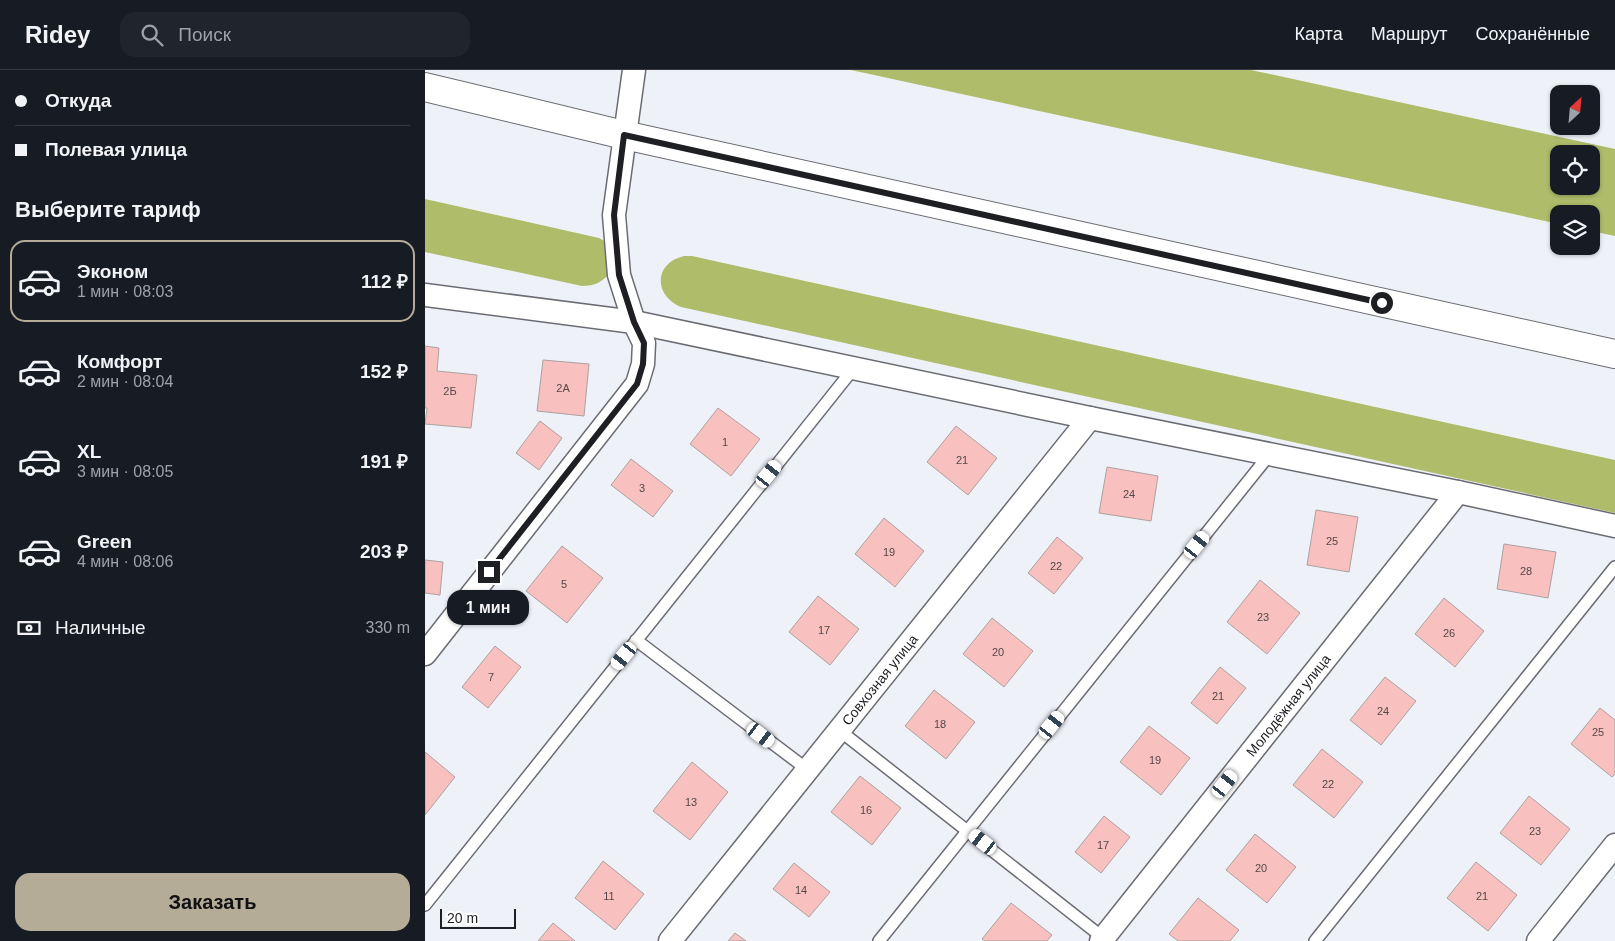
<!DOCTYPE html>
<html lang="ru">
<head>
<meta charset="utf-8">
<style>
	:root { --surface:#171b24; --page:#20242c; --text:#f1f3f6; --muted:#9ea1a6; --line:#363941; --accent:#b5ac98 }
	body { margin:0; font-family:Helvetica,sans-serif; background:var(--page); color:var(--text); height:100vh; display:flex; flex-direction:column; font-size:19px; white-space:nowrap }
	* { box-sizing:border-box; margin:0 }
	p { font-size:16px; color:var(--muted) }
	.icon { flex:none; width:28px; height:28px; fill:none; stroke:currentColor; stroke-width:2; stroke-linecap:round; stroke-linejoin:round }
	.map { position:relative; flex:1; overflow:hidden }
	.details { display:flex; flex-direction:column; background:var(--surface); width:425px }
	.details>* { flex:none }
	.guide { display:grid; align-content:center; height:110px; padding:0 15px; background:var(--surface) }
	.needle { width:32px; rotate:26deg }
	.controls { position:absolute; left:1125px; top:15px; display:grid; gap:10px }
	.controls a { display:grid; place-items:center; width:50px; height:50px; border-radius:10px; background:var(--surface); box-shadow:0 1px 4px #0004; font-size:25px }
	.scale { position:absolute; left:15px; bottom:12px; width:76px; box-sizing:border-box; padding-left:5px; border:2px solid #1e1f22; border-top:0; font-size:14px; line-height:18px; white-space:nowrap; color:#1e1f22; -webkit-text-stroke:4px #fff; paint-order:stroke }
	.end { position:absolute; width:22px; height:22px; margin:-11px; border:6px solid #1e1f22; background:#fff; box-shadow:0 0 0 2px #fff }
	.from { border-radius:50% }
	.bubble { position:absolute; height:35px; border-radius:15px; background:var(--surface); box-shadow:0 1px 4px #0004; font-size:16px; font-weight:600; line-height:35px; text-align:center }
	.car { position:absolute; width:15px; height:30px; margin:-15px -8px; border-radius:6px; box-shadow:0 0 4px 1px #0007; background:linear-gradient(#fff 24%,#345 0 40%,#fff 0 76%,#345 0 86%,#fff 0) }
	.guide b { display:flex; align-items:center; gap:18px; height:48px; font-size:19px }
	.guide b+b { border-top:1px solid var(--line) }
	.guide i { width:12px; height:12px; background:var(--text) }
	ul { padding:0; list-style:none }
	li { display:flex; align-items:center; gap:15px; height:82px; margin:0 10px 8px; padding:0 5px; border:2px solid transparent; border-radius:15px }
	li div { flex:1 }
	li b { display:block; font-size:19px }
	li em { font-style:normal; font-weight:600 }
	li.selected { border-color:var(--accent) }
	li>.icon { width:45px; height:45px; stroke-width:1.5 }
	h2 { padding:0 15px; font-size:22px; line-height:60px }
	.pay { display:flex; align-items:center; gap:12px; height:55px; padding:0 15px; font-size:19px }
	.pay p { margin-inline-start:auto }
	.action { display:flex; gap:10px; margin-top:auto; padding:10px 15px }
	.action a { flex:1; height:58px; border-radius:15px; background:var(--accent); color:#111; font-size:20px; font-weight:600; line-height:58px; text-align:center }
	header { display:flex; align-items:center; gap:30px; box-sizing:border-box; height:70px; padding:0 25px; background:var(--surface); border-bottom:1px solid var(--line) }
	header strong { font-size:24px }
	nav { display:flex; gap:28px; margin-inline-start:auto; font-size:18px }
	.search { width:350px; height:45px; background:var(--page); display:flex; align-items:center; gap:12px; box-sizing:border-box; padding:0 18px; border-radius:15px; color:var(--muted); font-size:19px }
	main { display:flex; flex:1; min-height:0 }
	.map>svg:first-child { display:block }
	.forest { fill:#afbc6a; fill-rule:evenodd }
	.building { fill:#f8c0be; stroke:#aba2a1 }
	.lines { fill:none; stroke-linecap:round; stroke-linejoin:round }
	.service-casing { stroke:#6b6c73; stroke-width:14 }
	.minor-casing { stroke:#6b6c73; stroke-width:25 }
	.tertiary-casing { stroke:#6b6c73; stroke-width:30 }
	.service { stroke:#fff; stroke-width:11 }
	.minor { stroke:#fff; stroke-width:22 }
	.tertiary { stroke:#fff; stroke-width:28 }
	.route { stroke:#1e1f22; stroke-width:6 }
	.labels { text-anchor:middle; stroke-width:4; stroke-linejoin:round; paint-order:stroke }
	.number-label { font-size:11px; fill:#544749 }
	.street-label { font-size:14px; fill:#1e1f22; stroke:#fff }
</style>
</head>
<body>
<header>
<strong>Ridey</strong>
<div class="search"><svg class="icon" aria-label="search" viewBox="0 0 24 24"><circle cx="10" cy="10" r="6"/><path d="M15 15l6 6"/></svg>Поиск</div>
<nav><a>Карта</a><a>Маршрут</a><a>Сохранённые</a></nav>
</header>
<main>
<section class="details">
<div class="guide">
<b><i class="from"></i>Откуда</b>
<b><i></i>Полевая улица</b>
</div>
<h2>Выберите тариф</h2>
<ul>
<li class="selected"><svg class="icon" aria-label="car" viewBox="0 0 24 24"><path d="M5 17H2v-5l4-1 3-4h7l3 4 3 1v5h-3M9 17h6M6 11h13"/><circle cx="7" cy="17" r="2"/><circle cx="17" cy="17" r="2"/></svg><div><b>Эконом</b><p>1 мин · 08:03</p></div><em>112 ₽</em></li>
<li><svg class="icon" aria-label="car" viewBox="0 0 24 24"><path d="M5 17H2v-5l4-1 3-4h7l3 4 3 1v5h-3M9 17h6M6 11h13"/><circle cx="7" cy="17" r="2"/><circle cx="17" cy="17" r="2"/></svg><div><b>Комфорт</b><p>2 мин · 08:04</p></div><em>152 ₽</em></li>
<li><svg class="icon" aria-label="car" viewBox="0 0 24 24"><path d="M5 17H2v-5l4-1 3-4h7l3 4 3 1v5h-3M9 17h6M6 11h13"/><circle cx="7" cy="17" r="2"/><circle cx="17" cy="17" r="2"/></svg><div><b>XL</b><p>3 мин · 08:05</p></div><em>191 ₽</em></li>
<li><svg class="icon" aria-label="car" viewBox="0 0 24 24"><path d="M5 17H2v-5l4-1 3-4h7l3 4 3 1v5h-3M9 17h6M6 11h13"/><circle cx="7" cy="17" r="2"/><circle cx="17" cy="17" r="2"/></svg><div><b>Green</b><p>4 мин · 08:06</p></div><em>203 ₽</em></li>
</ul>
<div class="pay"><svg class="icon" aria-label="cash" viewBox="0 0 24 24"><path d="M3 7h18v10H3z"/><circle cx="12" cy="12" r="2"/></svg>Наличные<p>330 m</p></div>
<div class="action"><a>Заказать</a></div>
</section>
<div class="map">
<svg width="1190" height="871" viewBox="0 0 1190 871">
	<rect width="100%" height="100%" fill="#eff1f9"/>
	<path class="forest" d="M426 0H826L1190 79V166L1166 161V144H1134V154ZM1134 84H1166V116H1134Z
		M0 129 174 168 181 172 185 203C177 212 170 216 157 216L0 182Z
		M259 186H267L1190 390V443L256 237C228 225 229 193 259 186Z"/>
	<path class="building" d="M0 276 14 278 12 301 52 305 46 358 0 354 2 338H0Z
		M118 290 164 294 159 346 112 341Z
		M293 338 335 369 306 406 265 374Z
		M115 351 137 368 114 400 91 383Z
		M531 356 572 388 543 425 502 392Z
		M206 389 248 421 228 447 186 415Z
		M682 397 733 406 726 451 674 443Z
		M891 440 933 447 924 502 882 495Z
		M459 448 499 481 470 517 430 484Z
		M632 467 658 488 629 524 603 503Z
		M1079 474 1131 482 1123 528 1072 519Z
		M137 476 178 508 142 553 101 521Z
		M0 490 18 492 15 525 0 523Z
		M835 510 875 543 842 584 802 552Z
		M393 526 434 559 405 595 364 562Z
		M1019 528 1059 561 1030 597 990 564Z
		M567 548 608 581 579 617 538 584Z
		M70 576 96 597 63 638 37 617Z
		M795 597 821 618 792 654 766 633Z
		M960 607 991 631 956 675 925 650Z
		M509 620 550 652 521 689 480 656Z
		M1175 638 1190 650V704L1187 707 1146 674Z
		M724 656 765 688 736 725 695 692Z
		M897 679 938 712 909 748 868 715Z
		M0 682 30 707 0 745Z
		M267 692 303 722 265 770 228 741Z
		M435 706 476 738 447 775 406 742Z
		M1104 726 1145 759 1116 795 1075 763Z
		M679 746 705 767 676 803 650 782Z
		M830 764 871 797 842 833 801 800Z
		M178 791 219 824 190 860 150 828Z
		M1051 792 1092 825 1063 861 1022 828Z
		M369 793 405 822 384 847 348 819Z
		M773 828 814 860 805 871H753L744 864Z
		M586 833 627 865 622 871H560L557 869Z
		M128 853 150 871H113Z
		M310 863 321 871H303Z"/>
	<g class="lines">
		<g class="service-casing">
			<path id="service" d="M211 570 383 700
				M414 660 681 870
				M0 835 429 298
				M454 871 845 384
				M890 871 1190 497"/>
		</g>
		<g class="minor-casing">
			<g id="minor">
				<path d="M0 225 209 252 665 348 1033 422 1190 456"/>
				<path d="M0 584 212 314 218 294 219 273 209 252 194 205 189 145 209 0"/>
				<path id="s1" d="M245 871 665 348"/>
				<path id="s2" d="M676 871 1033 422"/>
				<path d="M1113 871 1190 775"/>
			</g>
		</g>
		<g class="tertiary-casing">
			<path id="tertiary" d="M0 17 199 65 1190 284"/>
		</g>
		<use href="#service" class="service"/>
		<use href="#minor" class="minor"/>
		<use href="#tertiary" class="tertiary"/>
	</g>
	<g class="lines">
		<path class="route" d="M64 502 212 314 218 294 219 273 209 252 194 205 189 145 199 65 957 233"/>
	</g>
	<g class="labels">
		<g class="number-label">
			<text x="138" y="322">2А</text>
			<text x="25" y="325">2Б</text>
			<text x="300" y="376">1</text>
			<text x="537" y="394">21</text>
			<text x="217" y="422">3</text>
			<text x="704" y="428">24</text>
			<text x="907" y="475">25</text>
			<text x="464" y="486">19</text>
			<text x="631" y="500">22</text>
			<text x="1101" y="505">28</text>
			<text x="139" y="518">5</text>
			<text x="838" y="551">23</text>
			<text x="399" y="564">17</text>
			<text x="1024" y="567">26</text>
			<text x="573" y="586">20</text>
			<text x="66" y="611">7</text>
			<text x="793" y="630">21</text>
			<text x="958" y="645">24</text>
			<text x="515" y="658">18</text>
			<text x="1173" y="666">25</text>
			<text x="730" y="694">19</text>
			<text x="903" y="718">22</text>
			<text x="266" y="736">13</text>
			<text x="441" y="744">16</text>
			<text x="1110" y="765">23</text>
			<text x="678" y="779">17</text>
			<text x="836" y="802">20</text>
			<text x="376" y="824">14</text>
			<text x="184" y="830">11</text>
			<text x="1057" y="830">21</text>
		</g>
		<g class="street-label">
			<text dy="5" stroke="none"><textPath href="#s1" startOffset="335">Совхозная улица</textPath></text>
			<text dy="5" stroke="none"><textPath href="#s2" startOffset="301">Молодёжная улица</textPath></text>
		</g>
	</g>
</svg>
<div class="controls">
<a><svg class="needle" viewBox="-14 -14 28 28"><path d="M0-13l5 13h-10z" fill="#e53935"/><path d="M0 13l5-13h-10z" fill="#9ea1a6"/></svg></a>
<a><svg class="icon" aria-label="locate" viewBox="0 0 24 24"><circle cx="12" cy="12" r="6"/><path d="M12 2v4M12 18v4M2 12h4M18 12h4"/></svg></a>
<a><svg class="icon" aria-label="layers" viewBox="0 0 24 24"><path d="M12 4l9 5-9 5-9-5zM3 14l9 5 9-5"/></svg></a>
</div>
<div class="scale">20 m</div>
<i class="end from" style="left:957px;top:233px"></i>
<i class="end" style="left:64px;top:502px"></i>
<div class="bubble" style="left:22px;top:520px;width:82px">1 мин</div>
<i class="car" style="left:344px;top:404px;rotate:39deg"></i>
<i class="car" style="left:772px;top:475px;rotate:39deg"></i>
<i class="car" style="left:199px;top:586px;rotate:219deg"></i>
<i class="car" style="left:627px;top:655px;rotate:39deg"></i>
<i class="car" style="left:336px;top:665px;rotate:127deg"></i>
<i class="car" style="left:800px;top:714px;rotate:39deg"></i>
<i class="car" style="left:558px;top:772px;rotate:308deg"></i>
</div>
</main>
</body>
</html>
